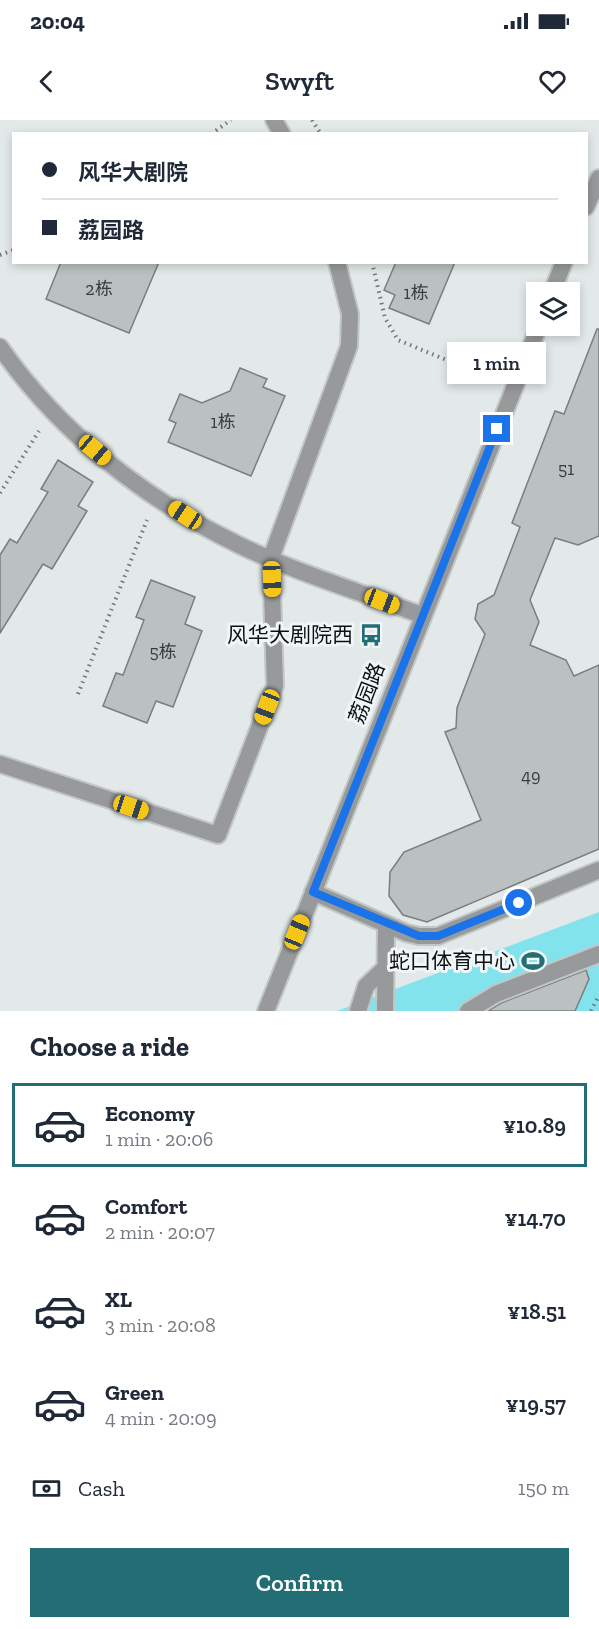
<!DOCTYPE html>
<html lang="en">
<head>
<meta charset="utf-8">
<style>
	:root { --surface:#fff; --page:#f2f2f3; --text:#1f2937; --muted:#747a83; --line:#e0e1e3; --accent:#236e75 }
	body { margin:0; font-family:"Zilla Slab","Noto Sans SC",serif; background:var(--page); color:var(--text); height:100vh; display:flex; flex-direction:column; font-size:22px; white-space:nowrap }
	* { box-sizing:border-box; margin:0 }
	p { font-size:20px; color:var(--muted) }
	.icon { flex:none; width:33px; height:33px; fill:none; stroke:currentColor; stroke-width:2; stroke-linecap:round; stroke-linejoin:round }
	.map { position:relative; height:891px; overflow:hidden }
	.sheet { display:flex; flex-direction:column; background:var(--surface); flex:1 }
	.sheet>* { flex:none }
	.guide { position:absolute; left:12px; top:12px; width:576px; height:132px; border-radius:0px; box-shadow:0 3px 9px #0003; display:grid; align-content:center; height:132px; padding:0 30px; background:var(--surface) }
	.tools { position:absolute; left:526px; top:162px; display:grid; gap:12px }
	.tools a { display:grid; place-items:center; width:54px; height:54px; border-radius:0px; background:var(--surface); box-shadow:0 3px 9px #0003; font-size:30px }
	.end { position:absolute; width:27px; height:27px; margin:-14px; border:8px solid #1a73e8; background:#fff; box-shadow:0 0 0 3px #fff }
	.from { border-radius:50% }
	.bubble { position:absolute; height:42px; border-radius:0px; background:var(--surface); box-shadow:0 3px 9px #0003; font-size:20px; font-weight:600; line-height:42px; text-align:center }
	.car { position:absolute; width:18px; height:36px; margin:-18px -9px; border-radius:8px; box-shadow:0 0 4px 2px #0007; background:linear-gradient(#f5c518 24%,#345 0 40%,#f5c518 0 76%,#345 0 86%,#f5c518 0) }
	.guide b { display:flex; align-items:center; gap:21px; height:57px; font-size:22px }
	.guide b+b { border-top:2px solid var(--line) }
	.guide i { width:15px; height:15px; background:var(--text) }
	ul { padding:0; list-style:none }
	li { display:flex; align-items:center; gap:18px; height:84px; margin:0 12px 9px; padding:0 18px; border:3px solid transparent; border-radius:0px }
	li div { flex:1 }
	li b { display:block; font-size:22px }
	li em { font-style:normal; font-weight:600 }
	li.selected { border-color:var(--accent) }
	li>.icon { width:54px; height:54px; stroke-width:1.5 }
	h2 { padding:0 30px; font-size:27px; line-height:72px }
	.pay { display:flex; align-items:center; gap:15px; height:66px; padding:0 30px; font-size:22px }
	.pay p { margin-inline-start:auto }
	.primary-button { display:flex; gap:12px; margin-top:auto; padding:12px 30px }
	.primary-button a { flex:1; height:69px; border-radius:0px; background:var(--accent); color:#fff; font-size:24px; font-weight:600; line-height:69px; text-align:center }
	.status { display:flex; justify-content:space-between; align-items:center; height:42px; padding:0 30px; background:var(--surface); direction:ltr }
	.status svg { height:16px; fill:currentColor }
	header { display:flex; justify-content:space-between; align-items:center; height:78px; padding:0 30px; background:var(--surface); font-size:27px; font-weight:600 }
	.map>svg:first-child { display:block }
	.green { fill:#82e3ed }
	.building { fill:#bbc0c1; stroke:#797e7e; stroke-width:1.5 }
	.lines { fill:none; stroke-linecap:round; stroke-linejoin:round }
	.service-casing { stroke:#c1c6c6; stroke-width:20 }
	.tertiary-casing { stroke:#c1c6c6; stroke-width:20 }
	.path { stroke:#717575; stroke-width:4; stroke-dasharray:1.5 4.5; stroke-linecap:butt }
	.service { stroke:#97999a; stroke-width:16 }
	.tertiary { stroke:#97999a; stroke-width:16 }
	.route { stroke:#1a73e8; stroke-width:8 }
	.labels { text-anchor:middle; stroke-width:6; stroke-linejoin:round; paint-order:stroke }
	.number-label { font-size:18px; fill:#393c3c }
	.poi-label { font-size:21px; fill:#0e1010; stroke:#f0f6f7; text-anchor:end }
	.street-label { font-size:21px; fill:#0e1010; stroke:#f0f6f7 }
</style>
</head>
<body>
<div class="status"><b>20:04</b><svg viewBox="0 0 49 12"><path d="M0 12V9h3v3zM5 12V6h3v6zM10 12V3h3v9zM15 12V0h3v12zM26 1h20v11H26zM47 4h2v5h-2z"/></svg></div>
<header><svg class="icon" aria-label="back" viewBox="0 0 24 24"><path d="M15 5l-7 7 7 7"/></svg>Swyft<svg class="icon" aria-label="heart" viewBox="0 0 24 24"><path d="M12 20l-8-8c-3-5 5-10 8-4 3-6 11-1 8 4z"/></svg></header>
<div class="map">
<svg width="599" height="891" viewBox="0 0 599 891">
	<rect width="100%" height="100%" fill="#e3e9e9"/>
	<path class="green" d="M599 792V891H337Z"/>
	<path class="building" d="M61 142H159L129 213 46 179Z
		M396 142H455L429 204 389 188 395 175 384 170Z
		M597 209H599V416L578 425 555 418 530 480 539 502 530 525 566 540 574 556 599 545V729L427 802 403 795 389 776 390 752 404 732 481 700 445 612 456 608 457 588 485 514 475 499 478 484 494 475 520 407 512 403 555 291 564 294Z
		M240 248 267 259 263 267 285 276 251 356 168 322 176 303 169 300 180 274 202 283 230 271Z
		M58 340 93 362 78 386 87 391 52 449 43 444 0 513V435L10 419 17 423 48 372 41 369Z
		M151 460 195 477 185 504 202 511 173 587 156 581 147 603 103 586 116 553 123 555 144 500 136 497Z
		M586 850 589 859 575 891H488L501 883Z"/>
	<g class="lines">
		<g class="service-casing">
			<path id="service" d="M274 0 282 14
				M0 227C60 313 146 380 239 425 297 453 361 472 421 495
				M0 644 218 715 275 566 271 438 349 226 350 194 337 142
				M313 772 406 813 419 816H438L599 750
				M358 891 366 866 386 847
				M385 891 386 804
				M468 891 496 874 599 834"/>
		</g>
		<g class="tertiary-casing">
			<path id="tertiary" d="M586 87 599 58
				M552 172 564 142
				M266 891 539 206"/>
		</g>
		<path class="path" d="M312 0 321 14
			M211 14 231 0
			M0 135 14 130
			M372 142 385 198 398 220 473 251
			M0 373 39 311
			M78 574 147 400
			M591 891 599 875"/>
		<use href="#service" class="service"/>
		<use href="#tertiary" class="tertiary"/>
	</g>
	<g class="lines">
		<path class="route" d="M497 309 313 772 419 816H438L519 783"/>
	</g>
	<defs>
		<g id="bus-bare" transform="scale(1.8)"><path d="M-5-6H5V4H4V6H2V4H-2V6H-4V4H-5ZM-3.5-4V0h7V-4ZM-3.5 1.2v1.5H-2V1.2ZM2 1.2v1.5H3.5V1.2Z" fill="#236e75" stroke="#f0f6f7" stroke-width="2.5" paint-order="stroke"/></g>
		<g id="stadium-bare" transform="scale(1.8)"><path d="M0-5a6.5 5 0 1 0 0 10a6.5 5 0 1 0 0-10ZM-3.5-1.8h7v3.6h-7Z" fill="#236e75" stroke="#f0f6f7" stroke-width="2.5" paint-order="stroke"/></g>
	</defs>
	<g fill-rule="evenodd">
		<use href="#bus-bare" x="371" y="515"/>
		<use href="#stadium-bare" x="533" y="841"/>
	</g>
	<g class="labels">
		<g class="number-label">
			<text x="99" y="175">2栋</text>
			<text x="416" y="179">1栋</text>
			<text x="223" y="308">1栋</text>
			<text x="566" y="355">51</text>
			<text x="163" y="538">5栋</text>
			<text x="531" y="662">49</text>
		</g>
		<g class="poi-label">
			<text x="353" y="522">风华大剧院西</text>
			<text x="515" y="848">蛇口体育中心</text>
		</g>
		<g class="street-label">
			<text transform="translate(367 573) rotate(-69)" y="7">荔园路</text>
		</g>
	</g>
</svg>
<div class="tools">
<a><svg class="icon" aria-label="layers" viewBox="0 0 24 24"><path d="M12 4l9 5-9 5-9-5zM3 14l9 5 9-5"/></svg></a>
</div>
<i class="end from" style="left:519px;top:783px"></i>
<i class="end" style="left:497px;top:309px"></i>
<div class="bubble" style="left:447px;top:222px;width:99px">1 min</div>
<i class="car" style="left:95px;top:330px;rotate:130deg"></i>
<i class="car" style="left:185px;top:395px;rotate:303deg"></i>
<i class="car" style="left:272px;top:459px;rotate:178deg"></i>
<i class="car" style="left:382px;top:481px;rotate:111deg"></i>
<i class="car" style="left:267px;top:587px;rotate:201deg"></i>
<i class="car" style="left:131px;top:687px;rotate:108deg"></i>
<i class="car" style="left:297px;top:812px;rotate:22deg"></i>
<div class="guide">
<b><i class="from"></i>风华大剧院</b>
<b><i></i>荔园路</b>
</div>
</div>
<section class="sheet">
<h2>Choose a ride</h2>
<ul>
<li class="selected"><svg class="icon" aria-label="car" viewBox="0 0 24 24"><path d="M5 17H2v-5l4-1 3-4h7l3 4 3 1v5h-3M9 17h6M6 11h13"/><circle cx="7" cy="17" r="2"/><circle cx="17" cy="17" r="2"/></svg><div><b>Economy</b><p>1 min · 20:06</p></div><em>¥10.89</em></li>
<li><svg class="icon" aria-label="car" viewBox="0 0 24 24"><path d="M5 17H2v-5l4-1 3-4h7l3 4 3 1v5h-3M9 17h6M6 11h13"/><circle cx="7" cy="17" r="2"/><circle cx="17" cy="17" r="2"/></svg><div><b>Comfort</b><p>2 min · 20:07</p></div><em>¥14.70</em></li>
<li><svg class="icon" aria-label="car" viewBox="0 0 24 24"><path d="M5 17H2v-5l4-1 3-4h7l3 4 3 1v5h-3M9 17h6M6 11h13"/><circle cx="7" cy="17" r="2"/><circle cx="17" cy="17" r="2"/></svg><div><b>XL</b><p>3 min · 20:08</p></div><em>¥18.51</em></li>
<li><svg class="icon" aria-label="car" viewBox="0 0 24 24"><path d="M5 17H2v-5l4-1 3-4h7l3 4 3 1v5h-3M9 17h6M6 11h13"/><circle cx="7" cy="17" r="2"/><circle cx="17" cy="17" r="2"/></svg><div><b>Green</b><p>4 min · 20:09</p></div><em>¥19.57</em></li>
</ul>
<div class="pay"><svg class="icon" aria-label="cash" viewBox="0 0 24 24"><path d="M3 7h18v10H3z"/><circle cx="12" cy="12" r="2"/></svg>Cash<p>150 m</p></div>
<div class="primary-button"><a>Confirm</a></div>
</section>
</body>
</html>
